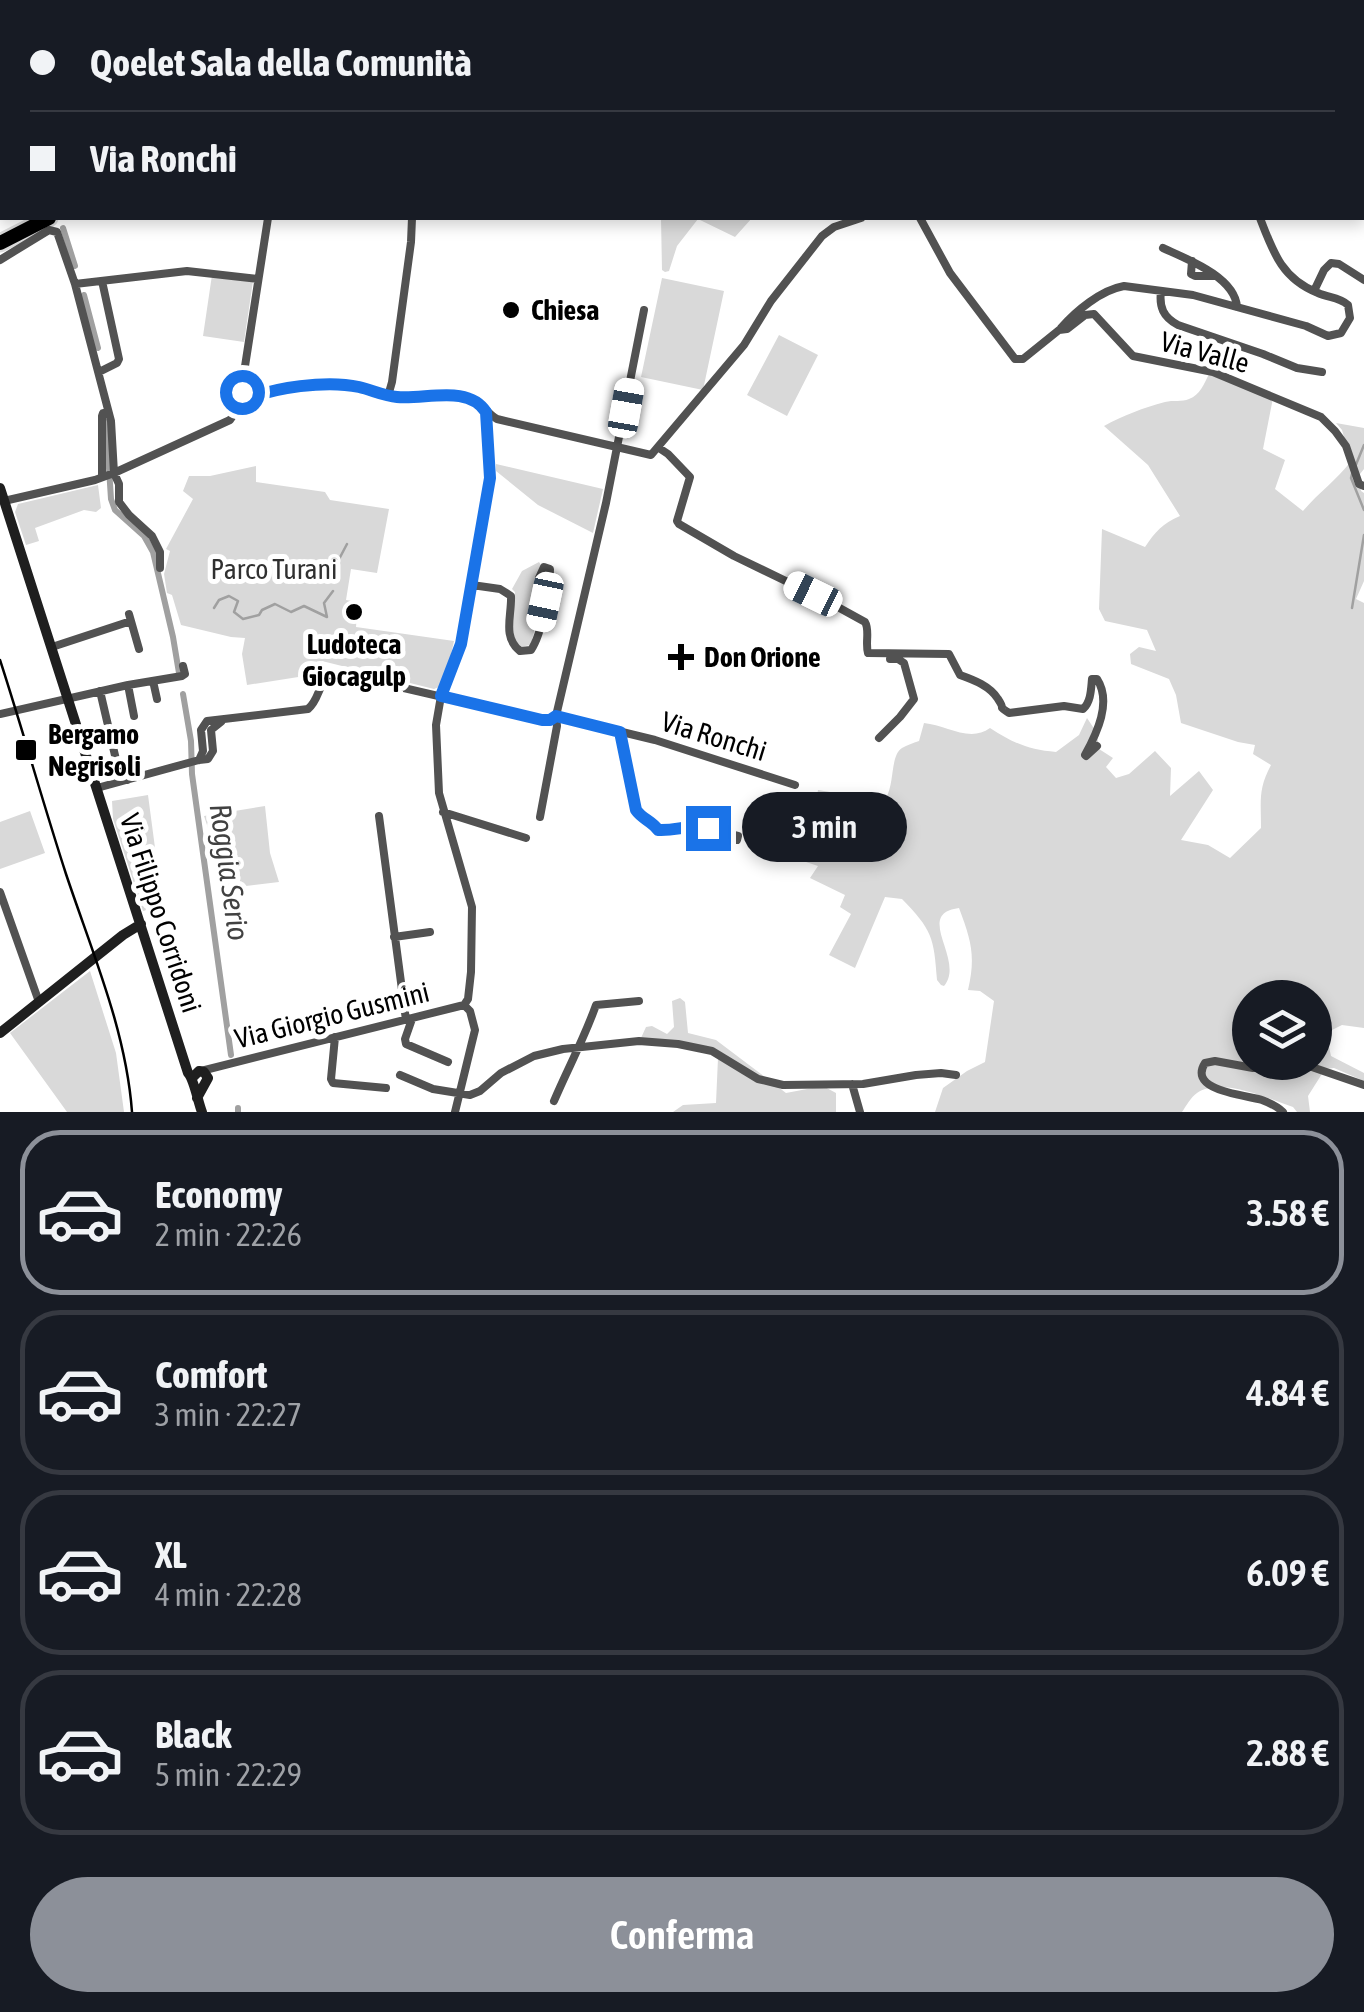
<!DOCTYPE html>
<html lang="it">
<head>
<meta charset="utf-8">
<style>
	:root { --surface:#171b24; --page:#20242c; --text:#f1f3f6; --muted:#9ea1a6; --line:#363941; --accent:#8c9099 }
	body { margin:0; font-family:"Asap Condensed",sans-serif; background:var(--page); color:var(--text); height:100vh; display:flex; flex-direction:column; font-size:38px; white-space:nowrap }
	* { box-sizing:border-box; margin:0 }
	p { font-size:32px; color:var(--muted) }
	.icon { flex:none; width:55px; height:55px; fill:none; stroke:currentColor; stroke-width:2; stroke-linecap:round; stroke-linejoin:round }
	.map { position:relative; height:1112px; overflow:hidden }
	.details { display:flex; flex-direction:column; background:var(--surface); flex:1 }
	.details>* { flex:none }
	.guide { position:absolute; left:0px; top:0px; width:1365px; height:220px; box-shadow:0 5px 15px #0003; display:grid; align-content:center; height:220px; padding:0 30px; background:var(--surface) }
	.tools { position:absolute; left:1232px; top:980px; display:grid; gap:20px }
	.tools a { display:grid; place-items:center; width:100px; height:100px; border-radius:50%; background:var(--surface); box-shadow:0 5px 15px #0003; font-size:50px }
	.end { position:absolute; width:45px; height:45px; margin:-22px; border:12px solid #1a73e8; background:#fff; box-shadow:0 0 0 5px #fff }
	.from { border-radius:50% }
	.bubble { position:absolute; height:70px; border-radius:35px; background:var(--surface); box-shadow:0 5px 15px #0003; font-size:32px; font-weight:600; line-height:70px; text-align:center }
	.car { position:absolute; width:30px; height:60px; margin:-30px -15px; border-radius:12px; box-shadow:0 0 8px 2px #0007; background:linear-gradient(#fff 24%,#345 0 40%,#fff 0 76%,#345 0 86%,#fff 0) }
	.guide b { display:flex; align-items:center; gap:35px; height:95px; font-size:38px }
	.guide b+b { border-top:2px solid var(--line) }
	.guide i { width:25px; height:25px; background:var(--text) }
	ul { padding:18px 0 0; list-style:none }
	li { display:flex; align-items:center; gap:30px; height:165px; margin:0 20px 15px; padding:0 10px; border:5px solid var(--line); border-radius:40px }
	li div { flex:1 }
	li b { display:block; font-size:38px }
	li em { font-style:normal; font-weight:600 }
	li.active { border-color:var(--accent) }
	li>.icon { width:90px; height:90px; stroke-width:1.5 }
	.primary-button { display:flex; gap:20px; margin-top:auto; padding:20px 30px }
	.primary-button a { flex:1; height:115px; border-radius:60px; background:var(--accent); color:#fff; font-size:40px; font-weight:600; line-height:115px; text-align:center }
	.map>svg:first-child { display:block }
	.green { fill:#d9d9d9; fill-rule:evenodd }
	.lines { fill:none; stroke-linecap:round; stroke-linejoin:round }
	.stream { stroke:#a0a0a0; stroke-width:2.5 }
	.canal { stroke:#a0a0a0; stroke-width:6 }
	.highway-casing { stroke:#dbdbdb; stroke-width:19 }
	.street { stroke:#525252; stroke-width:8 }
	.secondary { stroke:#1f1f1f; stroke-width:10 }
	.highway { stroke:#000; stroke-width:14 }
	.tram { stroke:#000; stroke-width:2.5 }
	.route { stroke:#1a73e8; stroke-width:12 }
	.poi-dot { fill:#000; stroke:#fff; stroke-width:4 }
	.labels { text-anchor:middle; stroke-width:10; stroke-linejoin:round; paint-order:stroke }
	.poi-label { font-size:28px; font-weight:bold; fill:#000; stroke:#fff; text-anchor:start }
	.street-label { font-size:28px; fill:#000; stroke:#fff }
	.park-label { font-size:28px; fill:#303030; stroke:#fff }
	.water-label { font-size:30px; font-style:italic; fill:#414141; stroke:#fff }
</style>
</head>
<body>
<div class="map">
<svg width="1364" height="1112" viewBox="0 0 1364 1112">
	<rect width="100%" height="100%" fill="#fff"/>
	<path class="green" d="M661 218H752L735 237 698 219 677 246 669 271 665 272 662 270Z
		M212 275 253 281 244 342 203 336Z
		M662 278 724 291 703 390 641 377Z
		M779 335 818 355 787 416 747 395Z
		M1209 374 1273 398 1263 449 1285 460 1275 489 1303 511C1318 493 1337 480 1351 461L1342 430 1336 423 1364 428V469L1360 474 1361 491 1364 493V581L1356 599 1364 603V1028L1342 1025 1326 1033 1331 1056 1364 1073V1081L1334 1068 1325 1069 1308 1096 1310 1112H1297L1293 1107C1270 1099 1220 1076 1197 1093 1191 1097 1186 1106 1182 1112H935L943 1088 967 1071 985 1062 994 1001 980 991 968 990C976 956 971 940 959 908 913 914 966 960 944 986L941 985 937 980C934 937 932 930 902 899L885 897 855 968 829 955 851 914 840 907 845 895 810 878 818 866 797 859 811 828 818 790 860 797 886 798C895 782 890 756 902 748 907 745 913 743 919 741L924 723C946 725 970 743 990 728 1013 743 1029 750 1056 752L1079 735 1087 718 1097 733 1099 749 1113 758 1106 767 1116 778 1129 774 1155 751 1171 768 1170 796 1199 771 1213 790 1181 840 1208 845 1230 858 1261 828C1261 801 1258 789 1271 765L1253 754 1255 745 1238 742 1181 723 1176 695 1169 679 1131 664 1130 654 1139 647 1156 651 1147 630 1105 621 1099 609 1102 529 1145 547C1155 532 1163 523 1180 516L1148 465 1104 426C1124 415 1143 408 1165 402 1173 400 1182 402 1189 399 1200 395 1204 384 1209 374ZM1250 998H1315V1062H1250Z
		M496 464 603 489 593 533 538 505 496 471Z
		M256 466V482L325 492 330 500 389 509 377 573 351 569 346 600 358 602 356 627 454 641 450 659 439 687 434 689 322 661 311 675 247 685 242 654 245 638 231 637 181 625 172 595 167 593 164 574 170 551 166 549 193 499 183 491 189 476H210Z
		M98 485 101 508 96 512 84 510 35 528 39 541 26 545 15 512 18 504Z
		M539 562 541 565 536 584 538 592 532 610 538 614 531 645 519 647C506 632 516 610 515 592L512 589 522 571Z
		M148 795 161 893 155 894 157 908 143 911 113 819 112 801Z
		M265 806 270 853 279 882 222 889 219 861 204 816Z
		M30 811 45 853 0 869V822Z
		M90 971 116 1053 124 1112H67L10 1033Z
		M680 998 685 1002 688 1033 716 1040 786 1093 823 1086 836 1093V1112H673L683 1105 716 1103 718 1058 705 1046 641 1038 646 1027 652 1026 667 1034 674 1027 672 1001Z"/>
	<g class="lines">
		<path class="stream" d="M1355 467 1364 445
			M1352 474 1351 478 1364 510
			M337 563 347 544
			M214 608 219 600 229 596 238 601 234 612 243 619 259 615 262 610 275 604 291 612 304 606 327 617 324 603 333 591
			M1352 608 1364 535"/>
		<path class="canal" d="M0 36 2 43
			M63 228 75 266
			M84 295 98 348
			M106 422 111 499 115 510 144 536 153 552 173 637 179 673
			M183 694 191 741 192 774 231 1055
			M238 1108V1112"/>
		<g class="highway-casing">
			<path id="highway" d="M537 2 539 0
				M560 2 563 0
				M573 2 576 0
				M0 243 49 218"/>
		</g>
		<path class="street" d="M765 0 767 2
			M952 0 953 2
			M1211 0 1212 2
			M1232 0 1234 2
			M1284 0 1285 2
			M432 2V0
			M1126 2 1130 0
			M1243 2 1247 0
			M1335 2 1336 0
			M1362 52 1364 53
			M1362 174 1364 173
			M0 183 2 182
			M920 218 950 273 1015 359H1023L1059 330 1067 329 1085 315 1094 314 1133 356 1213 372 1321 417 1335 431 1346 446 1359 484 1364 486
			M1163 248C1187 259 1235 277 1237 307
			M0 260 49 230 57 232 75 284 111 421 114 473 119 484V502L129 515 152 536 160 552V568
			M1192 261 1191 274 1195 276H1213
			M75 284 187 271 258 279
			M1161 291C1159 307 1163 317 1178 325L1263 354 1297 368 1322 372
			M1314 291 1324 270 1331 263 1339 264 1364 280
			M1061 328C1076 311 1101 290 1124 286L1193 295 1306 326 1328 336 1341 333 1350 318 1348 305C1339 297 1329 298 1318 293 1282 279 1273 252 1260 218
			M99 372 117 363 119 359 102 281
			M388 396 392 382 411 242 412 218
			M243 401C273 387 326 380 358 387 373 390 387 397 403 398 424 399 446 393 466 397 480 399 485 412 497 419L651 455 744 345 771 301 822 236 834 227 861 218
			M243 401 241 392 268 218
			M659 448 668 454 690 477 677 521 679 524 734 556 825 600 865 622C870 630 865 643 868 653L949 654 960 675C974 680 990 686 998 699 1008 714 995 703 1009 713L1064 706 1083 709C1091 702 1091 689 1092 679H1097C1112 702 1097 733 1085 755L1086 756 1097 746
			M102 477V416L103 413H108
			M4 501 95 480 114 473 230 420 243 401
			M472 585 500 589 511 596C512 615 502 637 520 651L531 650C542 634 550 589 550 569L544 567 539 578 542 586 548 590
			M129 614 139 649
			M52 647 131 621
			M153 681 157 699
			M128 685 134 716
			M100 691 117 764
			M0 714 128 685 182 676 185 674 183 666
			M556 716 655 740 795 785
			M620 732 635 810C642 819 652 821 658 830L669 831 690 824 738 836 737 840
			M879 738 900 717 914 699 904 663 898 659H890
			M199 760 203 751 201 730 207 721 308 709C322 698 317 675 339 673L542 720H550L556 716
			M92 772 117 764 124 768 127 780
			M97 788 199 760 208 759 213 751 211 730 221 722
			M443 812 526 838
			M379 816 406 1020
			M540 817 557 726 556 716 606 503 644 310
			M0 892 39 1002
			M394 937 430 932
			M464 1005 468 999 471 972 472 907 439 793 436 725 441 696 461 644 484 517 490 478 486 412
			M412 1019 405 1039 406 1044 448 1062
			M335 1037 331 1079 333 1083 386 1088
			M201 1071 464 1005
			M400 1075 433 1089 470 1095 480 1091 501 1073 534 1056 563 1049 639 1041 678 1044 712 1051 758 1079 783 1085 863 1084 916 1075 941 1073 956 1075
			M852 1084 860 1112
			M554 1101C568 1068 584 1039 596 1005L639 1001
			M455 1112 475 1030 470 1011 464 1005
			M1283 1112C1277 1106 1270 1103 1262 1100 1246 1095 1187 1091 1205 1063L1215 1061 1253 1068 1306 1065 1364 1085"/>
		<path class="secondary" d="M596 0V2
			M635 0 638 2
			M648 0 651 2
			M989 0 998 2
			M1011 0 1026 2
			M612 2 616 0
			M890 2 898 0
			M0 488 188 1073C194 1079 198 1102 202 1112
			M0 1033 123 935 141 924
			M192 1078 199 1071 204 1072 208 1078 197 1098"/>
		<use href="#highway" class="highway"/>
		<path class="tram" d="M0 660C23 731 43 803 66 874 92 952 126 1030 132 1112"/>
	</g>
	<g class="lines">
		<path class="route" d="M242 392 243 401C273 387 327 380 359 387 372 390 384 396 397 397 425 400 468 384 486 412L490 478 461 644 441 696 542 720H550L556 716 620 732 636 810C642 819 652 821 658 830 679 831 685 824 708 828"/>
	</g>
	<g class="poi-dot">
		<circle cx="511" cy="310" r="10"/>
		<circle cx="354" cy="612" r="10"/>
		<path d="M676 642h10v10h10v10h-10v10h-10v-10h-10v-10h10z"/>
		<rect x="14" y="738" width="24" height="24" rx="5"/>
	</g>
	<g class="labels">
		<g class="poi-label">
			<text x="531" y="320">Chiesa</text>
			<text x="354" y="654" text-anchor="middle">Ludoteca<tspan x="354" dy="32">Giocagulp</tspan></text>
			<text x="704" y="667">Don Orione</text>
			<text x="48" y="744">Bergamo<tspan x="48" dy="32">Negrisoli</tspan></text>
		</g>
		<g class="street-label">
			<text transform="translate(1205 352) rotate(15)" y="10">Via Valle</text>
			<text transform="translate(714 736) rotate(17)" y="10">Via Ronchi</text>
			<text transform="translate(161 913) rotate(72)" y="10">Via Filippo Corridoni</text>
			<text transform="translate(332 1015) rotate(-14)" y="10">Via Giorgio Gusmini</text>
		</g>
		<g class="park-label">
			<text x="274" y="579">Parco Turani</text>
		</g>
		<g class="water-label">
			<text transform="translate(229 872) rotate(82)" y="10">Roggia Serio</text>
		</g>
	</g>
</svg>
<div class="tools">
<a><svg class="icon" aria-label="layers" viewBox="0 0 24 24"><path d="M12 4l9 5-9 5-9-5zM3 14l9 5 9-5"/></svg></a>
</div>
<i class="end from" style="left:242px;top:392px"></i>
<i class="end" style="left:708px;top:828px"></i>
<div class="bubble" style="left:742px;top:792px;width:165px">3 min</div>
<i class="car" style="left:626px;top:408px;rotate:10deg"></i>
<i class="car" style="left:813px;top:594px;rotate:296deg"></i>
<i class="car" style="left:545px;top:602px;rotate:192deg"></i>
<div class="guide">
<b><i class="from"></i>Qoelet Sala della Comunità</b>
<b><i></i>Via Ronchi</b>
</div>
</div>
<section class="details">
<ul>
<li class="active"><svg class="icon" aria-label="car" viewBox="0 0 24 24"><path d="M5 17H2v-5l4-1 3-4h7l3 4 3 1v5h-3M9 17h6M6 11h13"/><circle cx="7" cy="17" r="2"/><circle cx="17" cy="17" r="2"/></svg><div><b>Economy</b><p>2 min · 22:26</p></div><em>3.58 €</em></li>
<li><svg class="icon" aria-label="car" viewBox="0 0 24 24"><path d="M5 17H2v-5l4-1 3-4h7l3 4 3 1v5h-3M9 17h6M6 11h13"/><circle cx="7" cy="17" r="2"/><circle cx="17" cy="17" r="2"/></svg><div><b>Comfort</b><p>3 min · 22:27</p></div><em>4.84 €</em></li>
<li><svg class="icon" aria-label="car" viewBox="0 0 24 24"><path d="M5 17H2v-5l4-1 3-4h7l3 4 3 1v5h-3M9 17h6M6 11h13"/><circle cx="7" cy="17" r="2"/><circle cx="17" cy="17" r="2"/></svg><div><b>XL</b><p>4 min · 22:28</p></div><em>6.09 €</em></li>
<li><svg class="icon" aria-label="car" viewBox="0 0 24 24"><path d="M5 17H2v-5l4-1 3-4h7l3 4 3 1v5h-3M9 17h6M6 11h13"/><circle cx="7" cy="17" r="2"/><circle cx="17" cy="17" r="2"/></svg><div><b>Black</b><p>5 min · 22:29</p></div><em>2.88 €</em></li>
</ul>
<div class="primary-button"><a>Conferma</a></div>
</section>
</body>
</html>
